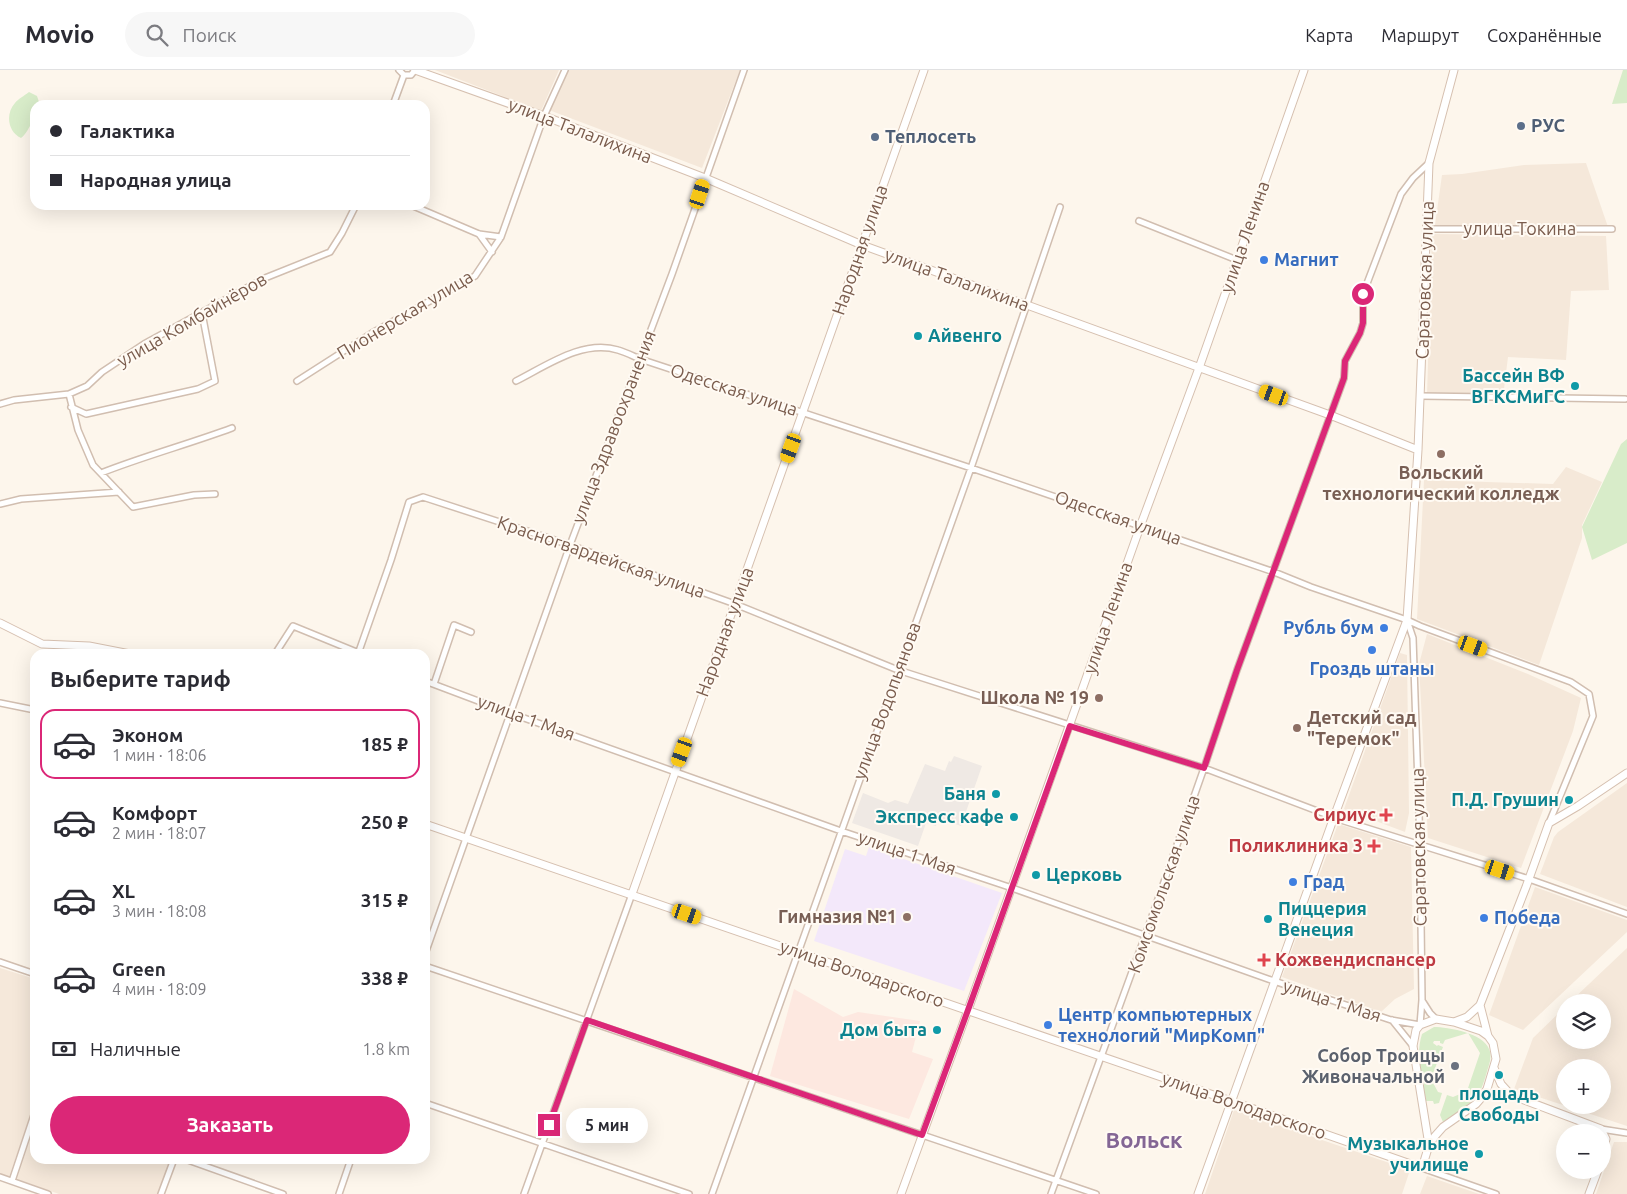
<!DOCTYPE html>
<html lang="ru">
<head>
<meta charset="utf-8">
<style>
	:root { --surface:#fff; --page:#f7f7f7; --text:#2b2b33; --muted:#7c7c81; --line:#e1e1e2; --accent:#db2777 }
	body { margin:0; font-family:Ubuntu,sans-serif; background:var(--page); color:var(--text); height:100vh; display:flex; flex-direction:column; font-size:19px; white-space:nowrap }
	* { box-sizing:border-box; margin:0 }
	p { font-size:16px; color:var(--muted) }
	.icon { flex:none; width:28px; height:28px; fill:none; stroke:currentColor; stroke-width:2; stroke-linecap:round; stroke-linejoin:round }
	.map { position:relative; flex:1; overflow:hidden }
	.drawer { position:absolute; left:30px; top:579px; width:400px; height:515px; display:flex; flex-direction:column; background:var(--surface); border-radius:15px; box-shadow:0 5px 20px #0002 }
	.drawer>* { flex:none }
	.top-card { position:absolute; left:30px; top:30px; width:400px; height:110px; border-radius:15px; box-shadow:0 5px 20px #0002; display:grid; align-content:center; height:110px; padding:0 20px; background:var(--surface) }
	.fabs { position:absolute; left:1556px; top:924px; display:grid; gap:10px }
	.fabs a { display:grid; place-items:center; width:55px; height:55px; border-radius:50%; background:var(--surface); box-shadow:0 5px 20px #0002; font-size:25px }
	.end { position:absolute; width:22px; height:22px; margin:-11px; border:6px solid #db2777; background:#fff; box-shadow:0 0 0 2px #fff }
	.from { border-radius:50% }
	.bubble { position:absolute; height:35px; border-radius:18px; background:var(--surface); box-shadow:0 5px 20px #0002; font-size:16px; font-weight:600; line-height:35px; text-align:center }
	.car { position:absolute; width:15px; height:30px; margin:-15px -8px; border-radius:6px; box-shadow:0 0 4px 1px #0007; background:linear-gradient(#f5c518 24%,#345 0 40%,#f5c518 0 76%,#345 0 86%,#f5c518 0) }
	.top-card b { display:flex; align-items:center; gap:18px; height:48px; font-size:19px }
	.top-card b+b { border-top:1px solid var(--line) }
	.top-card i { width:12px; height:12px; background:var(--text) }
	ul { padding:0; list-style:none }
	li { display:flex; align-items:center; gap:15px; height:70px; margin:0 10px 8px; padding:0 10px; border:2px solid transparent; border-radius:15px }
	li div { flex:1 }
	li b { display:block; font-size:19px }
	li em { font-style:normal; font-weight:600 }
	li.selected { border-color:var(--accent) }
	li>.icon { width:45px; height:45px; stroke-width:1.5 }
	h2 { padding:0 20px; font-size:22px; line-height:60px }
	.pay { display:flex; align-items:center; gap:12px; height:55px; padding:0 20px; font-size:19px }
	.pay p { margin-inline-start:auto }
	.primary-button { display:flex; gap:10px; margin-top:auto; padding:10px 20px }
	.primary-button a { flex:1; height:58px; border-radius:30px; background:var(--accent); color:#fff; font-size:20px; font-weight:600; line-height:58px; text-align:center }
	header { display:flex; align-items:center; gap:30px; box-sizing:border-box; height:70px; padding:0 25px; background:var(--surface); border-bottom:1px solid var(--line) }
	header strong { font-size:24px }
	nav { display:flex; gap:28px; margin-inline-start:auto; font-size:18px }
	.search { width:350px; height:45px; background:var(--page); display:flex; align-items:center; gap:12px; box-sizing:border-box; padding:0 18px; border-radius:28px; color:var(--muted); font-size:19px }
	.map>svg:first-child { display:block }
	.residential { fill:#f5e8da; fill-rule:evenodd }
	.commercial { fill:#fde8e0 }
	.industrial { fill:#efe9e4 }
	.education { fill:#f3e8fa }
	.green { fill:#d8ecc9 }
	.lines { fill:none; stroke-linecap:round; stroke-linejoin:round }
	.street-casing { stroke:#d1beb0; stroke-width:8 }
	.secondary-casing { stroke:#d6c0b0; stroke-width:9 }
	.street { stroke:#fff; stroke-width:5 }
	.secondary { stroke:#fff; stroke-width:7 }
	.route { stroke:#db2777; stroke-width:6 }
	.service-dot { fill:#5c6f8a; stroke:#fffaf3; stroke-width:2 }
	.shop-dot { fill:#3f7fe0; stroke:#fffaf3; stroke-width:2 }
	.culture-dot { fill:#0f9aa8; stroke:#fffaf3; stroke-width:2 }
	.education-dot { fill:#8d6e63; stroke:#fffaf3; stroke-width:2 }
	.health-dot { fill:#e0444e; stroke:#fffaf3; stroke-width:2 }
	.worship-dot { fill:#6b7280; stroke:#fffaf3; stroke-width:2 }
	.labels { text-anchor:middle; stroke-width:4; stroke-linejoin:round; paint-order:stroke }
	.service-label { font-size:18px; font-weight:bold; fill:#4e5e75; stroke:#fffaf3; text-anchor:start }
	.street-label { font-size:18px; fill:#7a5c4d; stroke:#fffaf3 }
	.shop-label { font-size:18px; font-weight:bold; fill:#366cbe; stroke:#fffaf3; text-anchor:start }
	.culture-label { font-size:18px; font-weight:bold; fill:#0d838f; stroke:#fffaf3; text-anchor:end }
	.education-label { font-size:18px; font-weight:bold; fill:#785e54; stroke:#fffaf3; text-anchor:end }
	.health-label { font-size:18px; font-weight:bold; fill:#be3a42; stroke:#fffaf3; text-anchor:end }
	.worship-label { font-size:18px; font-weight:bold; fill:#5b616d; stroke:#fffaf3; text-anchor:end }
	.district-label { font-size:22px; font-weight:bold; fill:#846695; stroke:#fffaf3 }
</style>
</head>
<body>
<header>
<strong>Movio</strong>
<div class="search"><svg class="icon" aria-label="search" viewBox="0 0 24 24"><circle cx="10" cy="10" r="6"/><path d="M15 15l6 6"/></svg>Поиск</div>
<nav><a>Карта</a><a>Маршрут</a><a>Сохранённые</a></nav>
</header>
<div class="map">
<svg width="1627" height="1124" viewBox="0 0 1627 1124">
	<rect width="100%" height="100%" fill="#fdf6ec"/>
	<path class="residential" d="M435 0H559L541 41Z
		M565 0H740L702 98 549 40Z
		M1586 93 1608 157 1435 155 1442 105 1462 104 1524 95Z
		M1432 164 1606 166 1609 220 1571 221 1566 290 1508 287 1503 327 1427 325Z
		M1566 397 1602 412 1582 455V468L1539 595 1417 549 1424 410 1553 414Z
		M1427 564 1528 604 1581 628 1573 661 1521 798 1428 768 1419 594Z
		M1400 583 1407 585 1409 743 1405 762 1344 739Z
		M1627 713V837L1540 804 1554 767 1558 762Z
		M1338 754 1411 777 1414 919 1395 929 1381 942 1282 907Z
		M1535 817 1627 850V862L1523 960 1489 945Z
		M1627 878V1056L1514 1019 1533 968 1565 937V970H1602V932H1570ZM1565 998H1602V1035H1565Z
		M0 898 35 909V1032L9 1107 0 1104Z
		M1234 1040 1410 1100 1402 1124H1205Z
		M35 1055V1089H170L158 1124H59L17 1109Z
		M1614 1072H1627V1124H1596Z
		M1427 1106 1479 1124H1420Z"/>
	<path class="commercial" d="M794 919 843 947 858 942 920 951 912 982 933 989 909 1049 770 1006Z"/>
	<path class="industrial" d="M954 686 982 696 961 756 938 748 936 756 926 753 918 776 852 753 863 723 888 733 895 730 908 734 925 694 945 701 949 691 951 692Z"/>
	<path class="education" d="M869 777 1002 823 964 921 814 871 845 779 866 786Z"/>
	<path class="green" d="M1623 0H1627V33L1612 34Z
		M29 22 37 26 40 35H35V48C30 55 26 65 21 68 8 62 5 44 15 33 18 29 24 26 29 22Z
		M1627 369V473L1592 490 1582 457 1621 374Z
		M1434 957C1448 957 1483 963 1489 979 1493 988 1488 996 1486 1005 1484 1011 1482 1018 1479 1023 1471 1035 1454 1044 1443 1052L1440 1045 1447 1025 1453 1027 1467 1021 1480 983 1468 963 1445 970 1443 974 1440 973V971H1434L1433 973 1437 976 1438 975 1443 977 1431 1009 1438 1022 1442 1023 1439 1033 1434 1034 1433 1031H1426C1422 1010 1415 985 1422 964Z"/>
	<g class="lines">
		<g class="street-casing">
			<path id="street" d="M399 0 404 5H411L415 0
				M393 35 404 5
				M411 135 479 164 501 167
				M1139 151 1237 190
				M1427 159H1612
				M479 164 492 182
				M297 311 372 263 475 206 501 167 544 46 565 0
				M516 311C546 296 583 269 618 280 625 282 633 286 640 289L971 398 1274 502 1311 517 1407 550 1420 556 1571 612 1589 624 1593 646 1549 753
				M69 324 78 360 93 395 133 437 194 425 215 424
				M1420 326 1625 329
				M0 334 14 330 69 324 87 316 102 302 144 274 265 208 330 182 342 163 356 135
				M71 337 86 344 198 319 215 311 202 243
				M101 403C144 386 189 374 232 358
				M0 434 21 429 119 422
				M275 584 293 556 359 583
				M358 584 391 490 409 432 423 427 570 475 735 534 898 600 1204 698 1341 750 1529 809 1627 844
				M425 611 510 643 841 761 1012 818 1268 909 1391 950 1420 955 1422 930 1420 774 1413 568 1407 550
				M434 614 454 555 471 562
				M0 633 35 640
				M425 884 570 475 672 204 744 0
				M0 892 35 904
				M425 896 1096 1124
				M1423 932 1430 943 1436 949
				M1392 950 1413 976
				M425 1033 689 1124
				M1601 1059 1627 1063
				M185 1089 283 1124
				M1422 1098 1496 1124
				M0 1107 48 1124
				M12 1111 35 1042
				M161 1124 174 1089
				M339 1124 351 1089
				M524 1124 632 824
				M712 1124 971 398 1060 137
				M1051 1124 1145 866 1204 698 1237 600 1344 308 1345 291 1360 263 1363 253V224L1401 124 1413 108 1429 93"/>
		</g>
		<g class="secondary-casing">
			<path id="secondary" d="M415 0 544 46 705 108 862 175 1330 345 1418 380
				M0 553 42 574 89 576 130 584
				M425 754 1231 1031 1422 1098 1429 1075 1435 1066 1443 1057 1476 1034 1483 1026 1487 1019 1496 989 1493 973 1488 966 1481 961 1454 952 1436 949 1420 955 1416 960 1413 976 1429 1075
				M632 824 924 0
				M1480 935 1488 966
				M1454 952 1467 947 1480 935 1526 817 1549 753 1578 736 1627 703
				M1494 998 1501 1014 1511 1025 1601 1059 1606 1069 1602 1086
				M901 1124 968 940 1140 457 1199 298 1304 0
				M1198 1124 1334 747 1407 550 1418 380 1429 93 1454 0
				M1589 1124 1598 1100"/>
		</g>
		<use href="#street" class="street"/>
		<use href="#secondary" class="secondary"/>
	</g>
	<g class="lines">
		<path class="route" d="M549 1055 587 950 922 1065 968 940 1070 656 1204 698 1237 600 1344 308 1345 291 1360 263 1363 253V224"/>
	</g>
	<g class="service-dot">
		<circle cx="1521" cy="56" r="5"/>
		<circle cx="875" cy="67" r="5"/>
	</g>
	<g class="shop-dot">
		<circle cx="1264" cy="190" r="5"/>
		<circle cx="1384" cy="558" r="5"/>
		<circle cx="1372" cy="580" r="5"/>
		<circle cx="1293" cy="812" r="5"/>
		<circle cx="1484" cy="848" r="5"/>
		<circle cx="1048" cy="955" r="5"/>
	</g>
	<g class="culture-dot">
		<circle cx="918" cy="266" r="5"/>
		<circle cx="1575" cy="316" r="5"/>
		<circle cx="996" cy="724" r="5"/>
		<circle cx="1569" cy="730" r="5"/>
		<circle cx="1014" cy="747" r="5"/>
		<circle cx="1036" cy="805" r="5"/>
		<circle cx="1268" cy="849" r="5"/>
		<circle cx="937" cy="960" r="5"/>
		<circle cx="1499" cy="1005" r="5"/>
		<circle cx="1479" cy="1084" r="5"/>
	</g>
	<g class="education-dot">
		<circle cx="1441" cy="384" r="5"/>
		<circle cx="1099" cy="628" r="5"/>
		<circle cx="1297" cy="658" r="5"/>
		<circle cx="907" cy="847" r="5"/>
	</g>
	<g class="health-dot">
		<path d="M1383.5 737.5h5v5h5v5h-5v5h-5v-5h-5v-5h5z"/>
		<path d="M1371.5 768.5h5v5h5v5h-5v5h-5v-5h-5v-5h5z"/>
		<path d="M1261.5 882.5h5v5h5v5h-5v5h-5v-5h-5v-5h5z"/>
	</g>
	<circle class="worship-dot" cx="1455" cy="996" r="5"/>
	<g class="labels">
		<g class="service-label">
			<text x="1531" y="62">РУС</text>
			<text x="885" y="73">Теплосеть</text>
		</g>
		<g class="street-label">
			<text transform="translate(580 61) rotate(21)" y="6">улица Талалихина</text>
			<text x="1520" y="165">улица Токина</text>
			<text transform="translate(1245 167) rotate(-71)" y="6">улица Ленина</text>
			<text transform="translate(860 180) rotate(-71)" y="6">Народная улица</text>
			<text transform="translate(957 210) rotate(20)" y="6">улица Талалихина</text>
			<text transform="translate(1425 210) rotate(-88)" y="6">Саратовская улица</text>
			<text transform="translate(405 245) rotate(-31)" y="6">Пионерская улица</text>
			<text transform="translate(192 250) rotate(-30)" y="6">улица Комбайнёров</text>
			<text transform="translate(734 320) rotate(18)" y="6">Одесская улица</text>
			<text transform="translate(614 357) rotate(-69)" y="6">улица Здравоохранения</text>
			<text transform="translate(1118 448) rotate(19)" y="6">Одесская улица</text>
			<text transform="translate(601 487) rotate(19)" y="6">Красногвардейская улица</text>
			<text transform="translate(1108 548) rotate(-71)" y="6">улица Ленина</text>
			<text transform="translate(725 562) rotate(-70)" y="6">Народная улица</text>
			<text transform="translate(887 631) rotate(-70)" y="6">улица Водопьянова</text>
			<text transform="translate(526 648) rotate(20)" y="6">улица 1 Мая</text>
			<text transform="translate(1419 777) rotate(-91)" y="6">Саратовская улица</text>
			<text transform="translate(907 783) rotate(19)" y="6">улица 1 Мая</text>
			<text transform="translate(1164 814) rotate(-71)" y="6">Комсомольская улица</text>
			<text transform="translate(862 904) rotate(19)" y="6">улица Володарского</text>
			<text transform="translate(1332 931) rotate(18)" y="6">улица 1 Мая</text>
			<text transform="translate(1244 1036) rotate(19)" y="6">улица Володарского</text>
		</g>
		<g class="shop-label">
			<text x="1274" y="196">Магнит</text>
			<text x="1374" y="564" text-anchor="end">Рубль бум</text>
			<text x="1372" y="605" text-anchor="middle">Гроздь штаны</text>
			<text x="1303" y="818">Град</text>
			<text x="1494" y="854">Победа</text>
			<text x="1058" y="951">Центр компьютерных<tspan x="1058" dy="21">технологий "МирКомп"</tspan></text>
		</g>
		<g class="culture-label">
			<text x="928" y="272" text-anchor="start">Айвенго</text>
			<text x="1565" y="312">Бассейн ВФ<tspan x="1565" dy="21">ВГКСМиГС</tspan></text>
			<text x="986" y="730">Баня</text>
			<text x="1559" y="736">П.Д. Грушин</text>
			<text x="1004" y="753">Экспресс кафе</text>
			<text x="1046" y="811" text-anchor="start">Церковь</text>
			<text x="1278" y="845" text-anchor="start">Пиццерия<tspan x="1278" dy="21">Венеция</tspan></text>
			<text x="927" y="966">Дом быта</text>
			<text x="1499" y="1030" text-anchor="middle">площадь<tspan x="1499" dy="21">Свободы</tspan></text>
			<text x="1469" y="1080">Музыкальное<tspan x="1469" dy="21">училище</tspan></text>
		</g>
		<g class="education-label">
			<text x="1441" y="409" text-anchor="middle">Вольский<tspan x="1441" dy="21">технологический колледж</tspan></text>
			<text x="1089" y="634">Школа № 19</text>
			<text x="1307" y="654" text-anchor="start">Детский сад<tspan x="1307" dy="21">"Теремок"</tspan></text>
			<text x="897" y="853">Гимназия №1</text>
		</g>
		<g class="health-label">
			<text x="1376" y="751">Сириус</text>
			<text x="1363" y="782">Поликлиника 3</text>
			<text x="1275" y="896" text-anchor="start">Кожвендиспансер</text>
		</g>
		<g class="worship-label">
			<text x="1445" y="992">Собор Троицы<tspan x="1445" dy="21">Живоначальной</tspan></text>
		</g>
		<g class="district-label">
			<text x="1144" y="1078">Вольск</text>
		</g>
	</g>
</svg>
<div class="fabs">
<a><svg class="icon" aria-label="layers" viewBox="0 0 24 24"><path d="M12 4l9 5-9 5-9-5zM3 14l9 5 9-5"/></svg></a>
<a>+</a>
<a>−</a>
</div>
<i class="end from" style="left:1363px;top:224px"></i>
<i class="end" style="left:549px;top:1055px"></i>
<div class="bubble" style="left:566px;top:1038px;width:82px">5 мин</div>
<i class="car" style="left:700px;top:124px;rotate:18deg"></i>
<i class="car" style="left:1274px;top:325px;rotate:290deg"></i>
<i class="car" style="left:791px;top:378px;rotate:200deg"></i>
<i class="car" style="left:1473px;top:576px;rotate:110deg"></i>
<i class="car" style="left:682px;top:682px;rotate:200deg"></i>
<i class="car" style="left:1500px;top:800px;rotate:108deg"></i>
<i class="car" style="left:687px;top:844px;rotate:109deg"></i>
<div class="top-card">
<b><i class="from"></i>Галактика</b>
<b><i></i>Народная улица</b>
</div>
<section class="drawer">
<h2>Выберите тариф</h2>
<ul>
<li class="selected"><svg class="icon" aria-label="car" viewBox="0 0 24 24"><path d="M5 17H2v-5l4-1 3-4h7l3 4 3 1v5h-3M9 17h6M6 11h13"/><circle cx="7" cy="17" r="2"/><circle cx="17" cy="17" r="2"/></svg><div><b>Эконом</b><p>1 мин · 18:06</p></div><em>185 ₽</em></li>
<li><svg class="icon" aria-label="car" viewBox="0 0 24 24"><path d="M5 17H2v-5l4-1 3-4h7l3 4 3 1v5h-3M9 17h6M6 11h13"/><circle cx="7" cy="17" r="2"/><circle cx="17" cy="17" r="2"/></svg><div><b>Комфорт</b><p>2 мин · 18:07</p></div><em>250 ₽</em></li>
<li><svg class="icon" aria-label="car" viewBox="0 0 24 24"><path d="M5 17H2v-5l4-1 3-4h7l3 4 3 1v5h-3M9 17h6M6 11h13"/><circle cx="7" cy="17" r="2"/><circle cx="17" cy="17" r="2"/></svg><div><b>XL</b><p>3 мин · 18:08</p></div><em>315 ₽</em></li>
<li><svg class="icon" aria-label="car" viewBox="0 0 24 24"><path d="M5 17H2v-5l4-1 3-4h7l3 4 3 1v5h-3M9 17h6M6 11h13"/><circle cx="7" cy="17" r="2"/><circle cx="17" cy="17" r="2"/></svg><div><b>Green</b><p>4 мин · 18:09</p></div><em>338 ₽</em></li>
</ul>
<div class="pay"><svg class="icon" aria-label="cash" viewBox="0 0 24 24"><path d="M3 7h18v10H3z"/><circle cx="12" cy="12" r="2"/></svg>Наличные<p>1.8 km</p></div>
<div class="primary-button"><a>Заказать</a></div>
</section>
</div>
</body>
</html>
